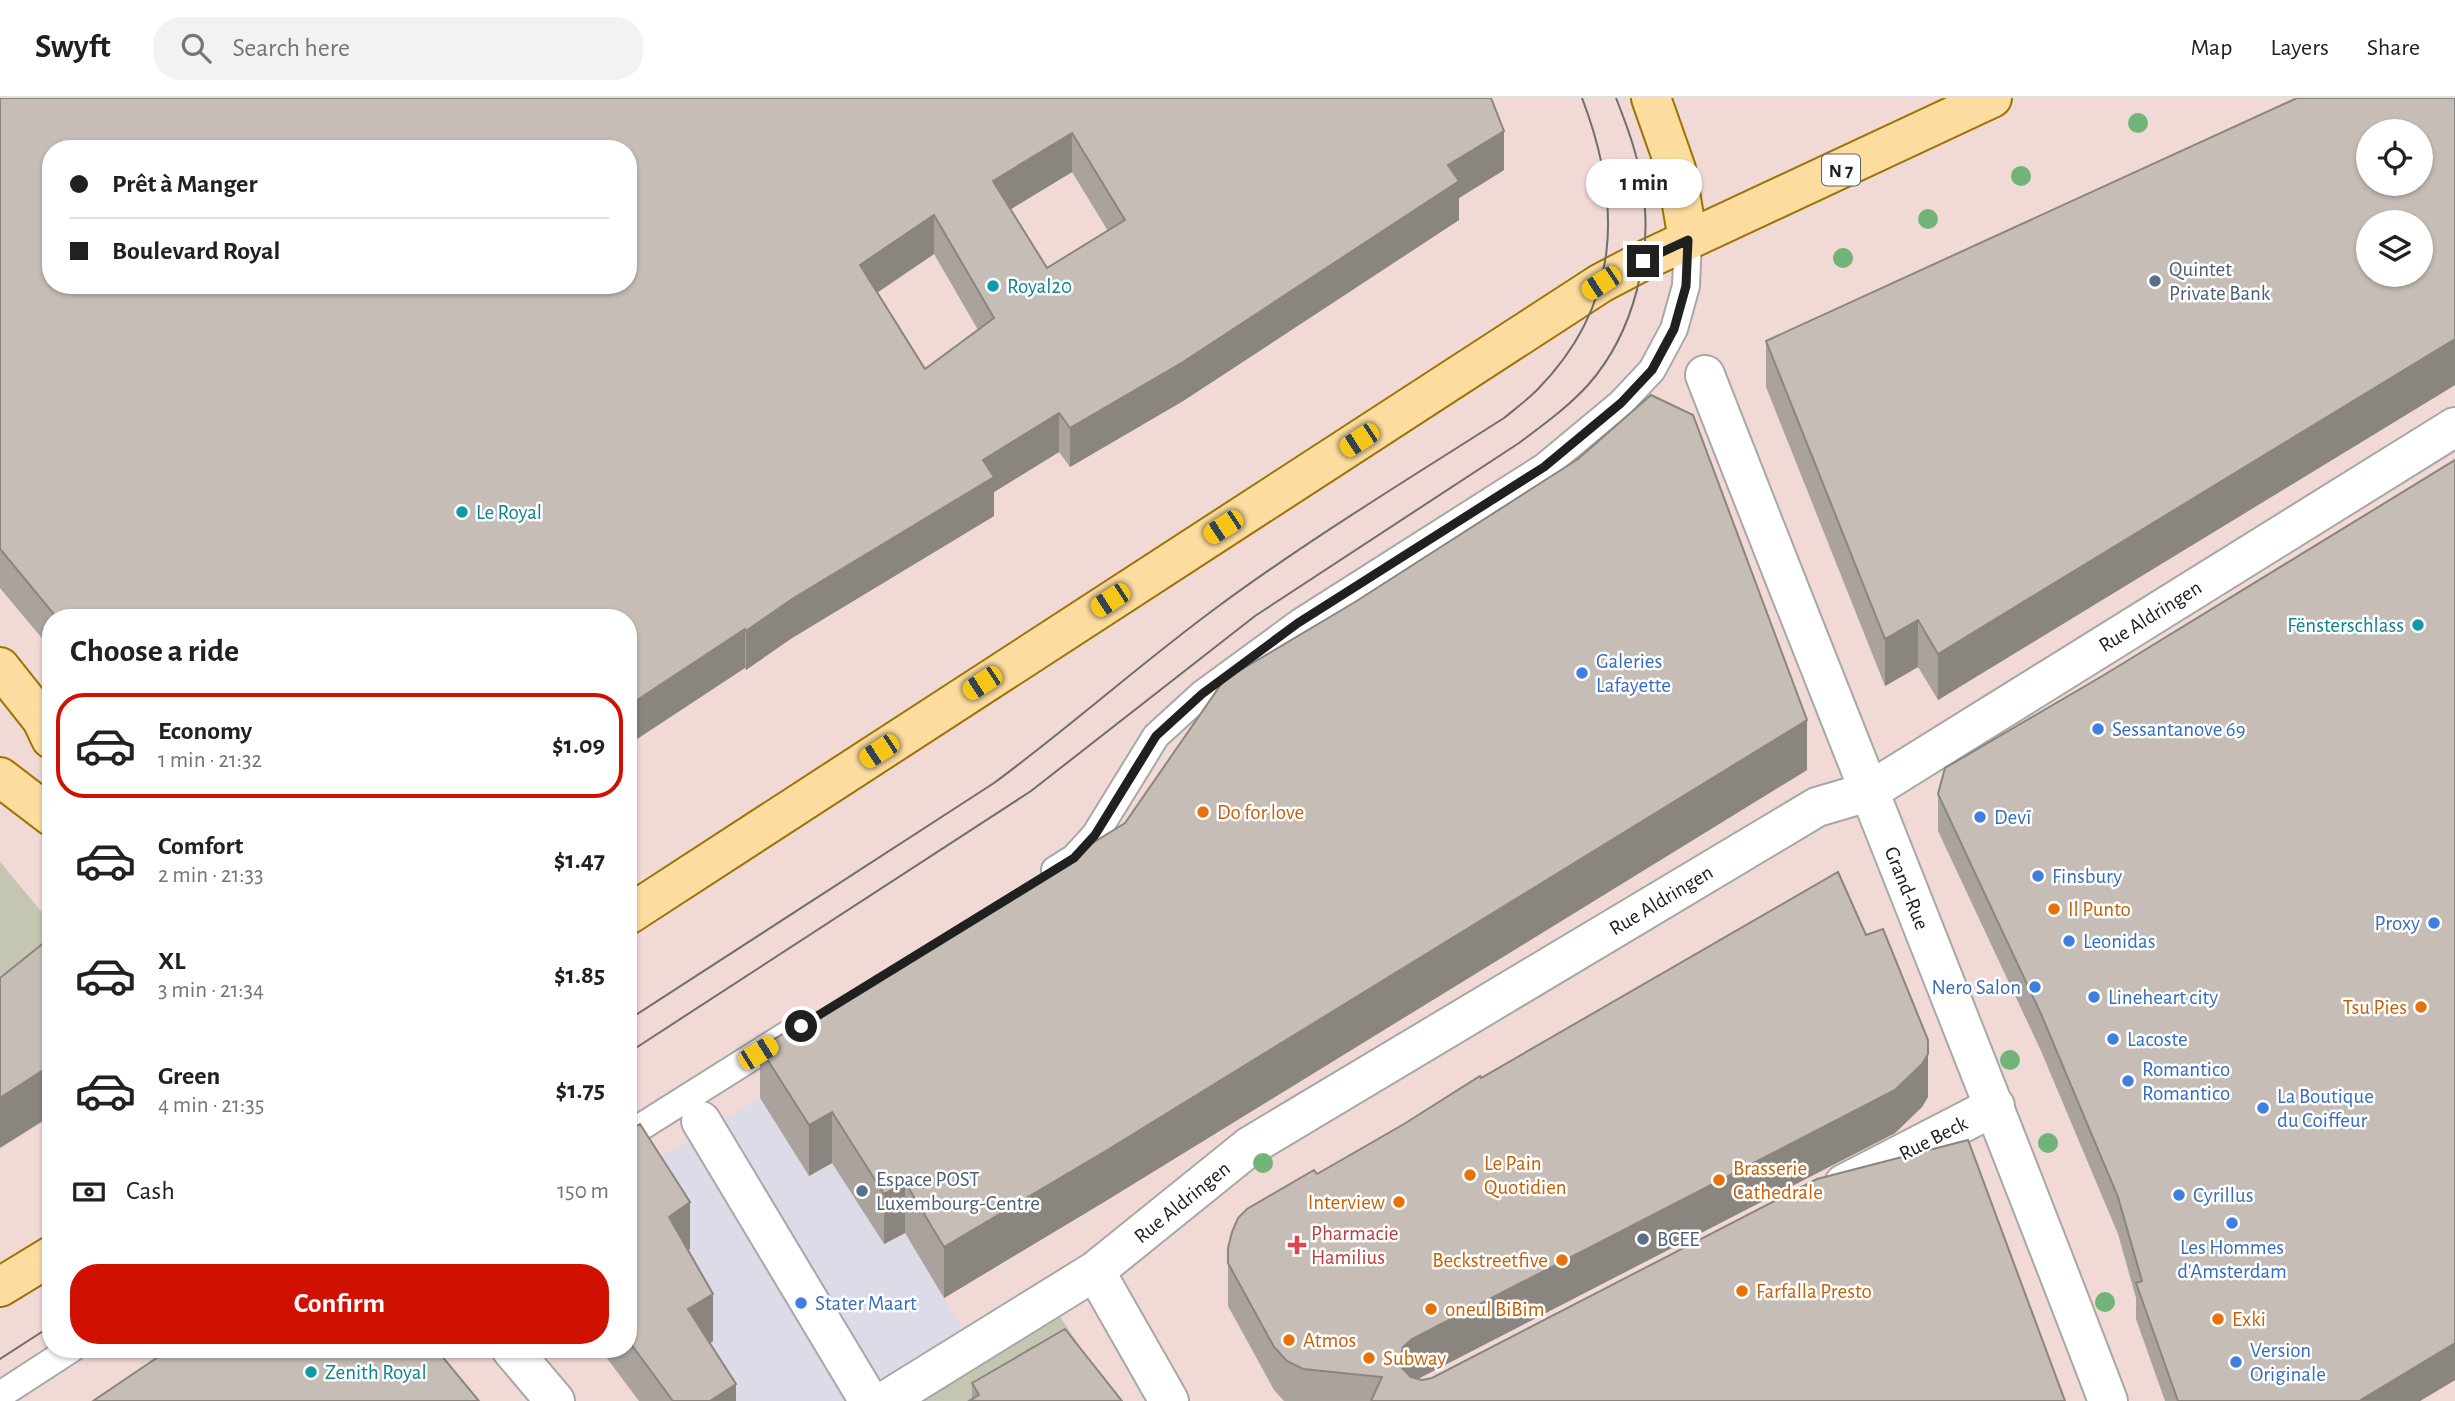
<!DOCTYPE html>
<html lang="en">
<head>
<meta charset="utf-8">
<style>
	:root { --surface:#fff; --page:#f2f2f2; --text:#202124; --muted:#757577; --line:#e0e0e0; --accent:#d01000 }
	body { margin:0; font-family:"Alegreya Sans",sans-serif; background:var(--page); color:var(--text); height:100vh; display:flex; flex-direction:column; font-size:26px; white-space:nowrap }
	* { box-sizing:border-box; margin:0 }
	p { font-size:23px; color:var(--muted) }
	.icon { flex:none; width:38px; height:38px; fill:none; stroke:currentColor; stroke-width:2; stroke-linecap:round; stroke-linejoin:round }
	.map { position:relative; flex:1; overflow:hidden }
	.side { position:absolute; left:42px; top:511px; width:595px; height:749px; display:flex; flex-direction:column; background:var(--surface); border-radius:28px; box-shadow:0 2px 5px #0004 }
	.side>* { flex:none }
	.guide { position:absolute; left:42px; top:42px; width:595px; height:154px; border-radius:28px; box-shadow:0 2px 5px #0004; display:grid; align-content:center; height:154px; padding:0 28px; background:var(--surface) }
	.tools { position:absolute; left:2356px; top:21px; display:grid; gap:14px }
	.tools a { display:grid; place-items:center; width:77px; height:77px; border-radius:50%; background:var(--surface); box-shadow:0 2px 5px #0004; font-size:35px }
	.end { position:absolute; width:32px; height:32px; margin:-16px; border:9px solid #202020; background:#fff; box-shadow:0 0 0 4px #fff }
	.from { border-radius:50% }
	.bubble { position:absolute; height:49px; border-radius:24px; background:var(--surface); box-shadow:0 2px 5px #0004; font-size:23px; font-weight:600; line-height:49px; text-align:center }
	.car { position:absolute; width:21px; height:42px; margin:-21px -10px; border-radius:9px; box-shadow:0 0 5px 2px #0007; background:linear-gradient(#f5c518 24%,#345 0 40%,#f5c518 0 76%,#345 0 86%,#f5c518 0) }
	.guide b { display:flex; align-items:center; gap:24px; height:66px; font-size:26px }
	.guide b+b { border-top:2px solid var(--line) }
	.guide i { width:18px; height:18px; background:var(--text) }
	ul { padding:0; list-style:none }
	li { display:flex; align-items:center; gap:21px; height:105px; margin:0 14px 10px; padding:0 14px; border:4px solid transparent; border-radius:28px }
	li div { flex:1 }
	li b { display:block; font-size:26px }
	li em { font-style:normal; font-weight:600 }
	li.current { border-color:var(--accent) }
	li>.icon { width:63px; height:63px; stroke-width:1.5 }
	h2 { padding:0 28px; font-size:32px; line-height:84px }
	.pay { display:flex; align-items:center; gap:18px; height:77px; padding:0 28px; font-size:26px }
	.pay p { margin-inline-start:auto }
	.primary-button { display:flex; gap:14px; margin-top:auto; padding:14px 28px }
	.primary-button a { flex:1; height:80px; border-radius:28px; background:var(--accent); color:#fff; font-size:28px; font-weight:600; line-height:80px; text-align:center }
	header { display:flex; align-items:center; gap:42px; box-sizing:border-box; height:98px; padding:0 35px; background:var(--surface); border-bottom:2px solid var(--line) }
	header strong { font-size:33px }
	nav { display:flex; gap:38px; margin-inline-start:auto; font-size:24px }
	.search { width:490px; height:63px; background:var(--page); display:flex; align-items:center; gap:18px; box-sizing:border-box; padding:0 24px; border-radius:28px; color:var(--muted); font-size:26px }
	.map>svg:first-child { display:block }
	.commercial { fill:#f1d9d6; fill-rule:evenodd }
	.construction { fill:#c4c6b2 }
	.plaza { fill:#dcdbe7 }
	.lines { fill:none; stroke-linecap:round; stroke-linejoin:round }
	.lane-casing { stroke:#a7a7a7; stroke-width:30 }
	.street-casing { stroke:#a7a7a7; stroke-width:42 }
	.primary-casing { stroke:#9c7400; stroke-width:42 }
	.lane { stroke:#fff; stroke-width:26 }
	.street { stroke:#fff; stroke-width:38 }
	.primary { stroke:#fddc9f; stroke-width:38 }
	.tram { stroke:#6e6e6e; stroke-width:2 }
	.tree { fill:#72b377 }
	.wall { fill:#aaa39d; fill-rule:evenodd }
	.shaded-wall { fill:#8b857f }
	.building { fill:#c6beb6; stroke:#8b857f; stroke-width:2; fill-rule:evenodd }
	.route { stroke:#202020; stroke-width:9 }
	.service-dot { fill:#5c6f8a; stroke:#fff; stroke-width:2.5 }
	.culture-dot { fill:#0f9aa8; stroke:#fff; stroke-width:2.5 }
	.shop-dot { fill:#3f7fe0; stroke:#fff; stroke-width:2.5 }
	.food-dot { fill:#e8710a; stroke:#fff; stroke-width:2.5 }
	.health-dot { fill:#e0444e; stroke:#fff; stroke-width:2.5 }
	.labels { text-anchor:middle; stroke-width:5; stroke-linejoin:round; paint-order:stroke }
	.shield { fill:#fff; stroke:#636363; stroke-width:2 }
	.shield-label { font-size:19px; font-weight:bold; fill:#202020 }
	.service-label { font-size:21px; fill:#4e5e75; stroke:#fff; text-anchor:start }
	.culture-label { font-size:21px; fill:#0d838f; stroke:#fff; text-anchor:start }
	.street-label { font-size:21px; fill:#202020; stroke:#fff }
	.shop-label { font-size:21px; fill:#366cbe; stroke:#fff; text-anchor:start }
	.food-label { font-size:21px; fill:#c56008; stroke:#fff; text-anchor:start }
	.health-label { font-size:21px; fill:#be3a42; stroke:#fff; text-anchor:start }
</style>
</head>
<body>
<header>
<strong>Swyft</strong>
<div class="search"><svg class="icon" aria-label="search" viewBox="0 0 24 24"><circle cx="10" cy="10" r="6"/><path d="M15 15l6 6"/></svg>Search here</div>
<nav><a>Map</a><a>Layers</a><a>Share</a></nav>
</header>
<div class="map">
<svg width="2455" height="1303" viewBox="0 0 2455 1303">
	<rect width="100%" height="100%" fill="#f1eee6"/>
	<path class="commercial" d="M0 0H2455V1303H0ZM2368 33H2420V86H2368ZM51 51H628V187H51ZM2368 124H2420V177H2368ZM51 520H628V1251H51Z"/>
	<path class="construction" d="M0 764 51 825V889L0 931Z
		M1055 1211 1116 1303H904Z"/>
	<path class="plaza" d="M760 1000 809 1078 832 1065 884 1146 905 1135 973 1248 885 1303H717L640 1072Z"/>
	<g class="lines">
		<g class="lane-casing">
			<path id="lane" d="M1055 772 1074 760 1095 737 1156 638 1202 596 1299 525 1544 369 1621 305 1652 272 1674 231 1686 188 1688 142
				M628 1037 790 935
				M0 1297 71 1251"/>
		</g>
		<g class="street-casing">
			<path id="street" d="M1705 277C1839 620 1977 960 2108 1303
				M701 1023 869 1303
				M1844 1086 1995 1008
				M1095 1173 1169 1303
				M511 1251 555 1303
				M885 1303 1095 1173 1250 1048 1817 709 1868 694 2455 329"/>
		</g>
		<g class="primary-casing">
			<path id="primary" d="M1651 0 1676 71 1688 142
				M0 569 42 622 51 641
				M0 679 51 718
				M628 817 1601 185 1643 163 1992 0
				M0 1189 51 1158"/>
		</g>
		<use href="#lane" class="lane"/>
		<use href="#street" class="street"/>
		<use href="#primary" class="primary"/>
		<path class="tram" d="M628 922 994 685C1070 629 1140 566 1216 510 1308 442 1407 382 1504 320 1515 311 1527 302 1537 292 1621 207 1623 107 1582 0
			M628 955 1031 693 1255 518 1519 345C1543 327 1568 309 1588 287 1634 235 1654 154 1642 87 1638 57 1627 28 1616 0
			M0 1261 51 1228"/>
	</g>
	<g class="tree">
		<circle cx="2138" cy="25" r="10"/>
		<circle cx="2021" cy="78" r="10"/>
		<circle cx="1928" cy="121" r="10"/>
		<circle cx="1843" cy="160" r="10"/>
		<circle cx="2010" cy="962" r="10"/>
		<circle cx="2048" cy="1045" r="10"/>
		<circle cx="1263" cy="1065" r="10"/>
		<circle cx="2105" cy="1204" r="10"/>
	</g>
	<path class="wall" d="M0 0H1491L1504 72 1459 100V122L1183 303 1070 369 1059 354 994 394V418L792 540 746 572 745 570 628 520H51V551L0 490ZM1072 74 1108 133 1047 170 1011 111ZM934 156 978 232 925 271 877 195Z
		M2455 0V287L1938 602 1918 569 1885 588 1766 289V243Z
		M2455 362V1282L2420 1303H2165L2136 1221V1200L2118 1136 2041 953 1938 733V696L2104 577Z
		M1807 672 1104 1104 944 1200 905 1135 884 1146 832 1065 809 1078 760 1000V950Z
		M1481 980 1928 985V999L1922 1009 1895 1035 1417 1281 1422 1282 2065 1303H1284L1274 1292 1228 1208V1150L1317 1076 1404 1026Z
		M628 1033 690 1151 688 1152 713 1243 710 1245 736 1303H639L600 1251H628Z
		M972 1285 1122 1303 972 1301Z"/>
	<path class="shaded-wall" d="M1504 33V72L1459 100V122L1183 303 1070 369V330L1448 67Z
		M1072 35V74L993 122V83Z
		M934 117V156L860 206V167Z
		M2455 241V287L1938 602V556Z
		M1059 315V354L994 394V418L792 540 746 572V533L983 362Z
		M1918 522V569L1885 588V541Z
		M745 531V570L628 647V608Z
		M1807 622V672L1104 1104 944 1200V1149Z
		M1928 942V999L1922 1009 1895 1035 1412 1284 1403 1292 1400 1260 1403 1249 1412 1241Z
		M51 967V1018L0 1050V1000Z
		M832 1014V1065L809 1078V1027Z
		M905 1084V1135L884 1146V1096Z
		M690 1104V1151L669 1166V1119Z
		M713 1196V1243L688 1257V1211Z
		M2455 1245V1282L2420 1303H2359Z
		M736 1286V1303H710Z"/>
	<path class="building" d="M0 0H1491L1504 33 1448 67 1459 83 1183 264 1070 330 1059 315 983 362 994 379 792 501 746 533 745 531 628 608V520H57L0 451ZM1072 35 1125 122 1047 170 993 83ZM51 51H628V187H51ZM934 117 994 220 925 271 860 167Z
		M2297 0H2455V241L1938 556 1918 522 1885 541 1766 243ZM2368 33H2420V86H2368ZM2368 124H2420V177H2368Z
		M1651 297 1693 317 1807 622 1104 1054 944 1149 905 1084 884 1096 832 1014 809 1027 760 950 1125 725 1224 582 1355 504 1578 361Z
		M2455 362V1245L2359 1303H2178L2136 1185 2142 1183 2118 1099 2041 916 1938 696 1945 670 2104 577Z
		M1838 774 1866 837 1883 831 1928 942V956L1922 966 1895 992 1412 1241 1403 1249 1400 1260 1402 1270 1411 1279 1422 1282 1432 1280 1817 1081 1968 1042 2065 1303H1371L1382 1279 1303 1271 1287 1263 1274 1249 1228 1165V1150L1232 1134 1238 1120 1247 1111 1314 1072 1317 1076 1404 1026 1480 978 1481 980Z
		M51 839V967L0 1000V880Z
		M640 1026 690 1104 669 1119 713 1196 688 1211 736 1286 710 1303H673L628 1242V1033Z
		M1065 1231 1122 1303H969L979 1297 972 1285Z
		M170 1251H436L479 1303H93Z"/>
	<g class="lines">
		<path class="route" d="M801 928 1074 760 1095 737 1156 638 1202 596 1298 525 1544 369 1621 305 1652 272 1674 231 1686 188 1688 142 1643 163"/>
	</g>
	<g class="service-dot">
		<circle cx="2155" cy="183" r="7"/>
		<circle cx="862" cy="1093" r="7"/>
		<circle cx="1643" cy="1141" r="7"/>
	</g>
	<g class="culture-dot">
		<circle cx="993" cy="188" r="7"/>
		<circle cx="462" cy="414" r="7"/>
		<circle cx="2418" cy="527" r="7"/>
		<circle cx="311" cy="1274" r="7"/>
	</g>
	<g class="shop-dot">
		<circle cx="1582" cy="575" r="7"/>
		<circle cx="2098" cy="631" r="7"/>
		<circle cx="1980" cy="719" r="7"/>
		<circle cx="2038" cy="778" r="7"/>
		<circle cx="2434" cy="825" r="7"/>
		<circle cx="2069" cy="843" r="7"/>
		<circle cx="2035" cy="889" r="7"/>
		<circle cx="2094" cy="899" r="7"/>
		<circle cx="2113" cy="941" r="7"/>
		<circle cx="2128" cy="983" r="7"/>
		<circle cx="2263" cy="1010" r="7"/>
		<circle cx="2179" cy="1097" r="7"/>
		<circle cx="2232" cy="1125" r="7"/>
		<circle cx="801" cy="1205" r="7"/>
		<circle cx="2236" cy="1264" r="7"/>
	</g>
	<g class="food-dot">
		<circle cx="1203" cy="714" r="7"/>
		<circle cx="2054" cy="811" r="7"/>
		<circle cx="2421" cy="909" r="7"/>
		<circle cx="1470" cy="1077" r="7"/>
		<circle cx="1719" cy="1082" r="7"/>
		<circle cx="1399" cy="1104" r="7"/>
		<circle cx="1562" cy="1162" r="7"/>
		<circle cx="1742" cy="1193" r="7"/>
		<circle cx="1431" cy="1211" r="7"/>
		<circle cx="2218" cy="1221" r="7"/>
		<circle cx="1289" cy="1242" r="7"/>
		<circle cx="1369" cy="1260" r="7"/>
	</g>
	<path class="health-dot" d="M1293.5 1136.5h7v7h7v7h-7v7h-7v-7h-7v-7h7z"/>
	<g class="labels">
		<rect class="shield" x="1822" y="56.5" width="38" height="31" rx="5"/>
		<g class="shield-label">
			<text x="1841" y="79">N 7</text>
		</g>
		<g class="service-label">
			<text x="2169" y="178">Quintet<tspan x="2169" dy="24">Private Bank</tspan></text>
			<text x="876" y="1088">Espace POST<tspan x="876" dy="24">Luxembourg-Centre</tspan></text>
			<text x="1657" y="1148">BCEE</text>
		</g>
		<g class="culture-label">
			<text x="1007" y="195">Royal20</text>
			<text x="476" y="421">Le Royal</text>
			<text x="2404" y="534" text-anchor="end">Fënsterschlass</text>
			<text x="325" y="1281">Zenith Royal</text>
		</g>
		<g class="street-label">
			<text transform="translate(2150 518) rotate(-32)" y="7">Rue Aldringen</text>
			<text transform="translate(1907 790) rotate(68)" y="7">Grand-Rue</text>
			<text transform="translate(1661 802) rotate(-31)" y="7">Rue Aldringen</text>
			<text transform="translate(1933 1040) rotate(-27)" y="7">Rue Beck</text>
			<text transform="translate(1182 1104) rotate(-39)" y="7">Rue Aldringen</text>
		</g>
		<g class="shop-label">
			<text x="1596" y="570">Galeries<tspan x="1596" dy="24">Lafayette</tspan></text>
			<text x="2112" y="638">Sessantanove 69</text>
			<text x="1994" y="726">Devï</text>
			<text x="2052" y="785">Finsbury</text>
			<text x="2420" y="832" text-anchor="end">Proxy</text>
			<text x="2083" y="850">Leonidas</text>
			<text x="2021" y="896" text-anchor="end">Nero Salon</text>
			<text x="2108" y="906">Lineheart city</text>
			<text x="2127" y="948">Lacoste</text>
			<text x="2142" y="978">Romantico<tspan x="2142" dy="24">Romantico</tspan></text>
			<text x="2277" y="1005">La Boutique<tspan x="2277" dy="24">du Coiffeur</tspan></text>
			<text x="2193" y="1104">Cyrillus</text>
			<text x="2232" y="1156" text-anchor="middle">Les Hommes<tspan x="2232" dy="24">d'Amsterdam</tspan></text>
			<text x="815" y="1212">Stater Maart</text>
			<text x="2250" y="1259">Version<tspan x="2250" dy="24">Originale</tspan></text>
		</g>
		<g class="food-label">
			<text x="1217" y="721">Do for love</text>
			<text x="2068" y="818">Il Punto</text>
			<text x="2407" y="916" text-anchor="end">Tsu Pies</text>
			<text x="1484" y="1072">Le Pain<tspan x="1484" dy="24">Quotidien</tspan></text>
			<text x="1733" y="1077">Brasserie<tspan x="1733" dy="24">Cathedrale</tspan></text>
			<text x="1385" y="1111" text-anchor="end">Interview</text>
			<text x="1548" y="1169" text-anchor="end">Beckstreetfive</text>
			<text x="1756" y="1200">Farfalla Presto</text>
			<text x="1445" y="1218">oneul BiBim</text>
			<text x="2232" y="1228">Exki</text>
			<text x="1303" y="1249">Atmos</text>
			<text x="1383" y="1267">Subway</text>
		</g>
		<g class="health-label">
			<text x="1311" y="1142">Pharmacie<tspan x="1311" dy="24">Hamilius</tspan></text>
		</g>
	</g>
</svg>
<div class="tools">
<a><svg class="icon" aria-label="locate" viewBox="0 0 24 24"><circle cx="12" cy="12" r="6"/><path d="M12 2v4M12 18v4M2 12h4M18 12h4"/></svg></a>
<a><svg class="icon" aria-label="layers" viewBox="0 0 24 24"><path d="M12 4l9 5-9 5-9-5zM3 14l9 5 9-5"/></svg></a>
</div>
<i class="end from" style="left:801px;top:928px"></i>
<i class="end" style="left:1643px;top:163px"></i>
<div class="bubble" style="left:1586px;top:61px;width:116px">1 min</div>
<i class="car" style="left:1601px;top:185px;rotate:237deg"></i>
<i class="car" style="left:1359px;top:342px;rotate:237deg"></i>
<i class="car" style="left:1223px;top:429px;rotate:237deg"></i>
<i class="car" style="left:1110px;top:502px;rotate:237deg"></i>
<i class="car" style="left:982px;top:585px;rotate:237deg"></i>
<i class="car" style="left:879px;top:653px;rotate:237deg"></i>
<i class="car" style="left:758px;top:955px;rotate:58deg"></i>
<div class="guide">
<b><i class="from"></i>Prêt à Manger</b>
<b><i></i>Boulevard Royal</b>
</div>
<section class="side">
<h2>Choose a ride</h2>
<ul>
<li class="current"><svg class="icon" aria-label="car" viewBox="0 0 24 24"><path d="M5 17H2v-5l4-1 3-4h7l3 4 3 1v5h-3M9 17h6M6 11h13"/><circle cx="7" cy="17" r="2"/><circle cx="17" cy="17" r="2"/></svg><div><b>Economy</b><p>1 min · 21:32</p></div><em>$1.09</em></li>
<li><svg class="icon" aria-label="car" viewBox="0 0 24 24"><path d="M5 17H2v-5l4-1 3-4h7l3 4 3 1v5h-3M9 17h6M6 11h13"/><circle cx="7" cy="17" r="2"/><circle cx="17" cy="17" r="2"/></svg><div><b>Comfort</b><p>2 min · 21:33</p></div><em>$1.47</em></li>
<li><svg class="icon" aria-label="car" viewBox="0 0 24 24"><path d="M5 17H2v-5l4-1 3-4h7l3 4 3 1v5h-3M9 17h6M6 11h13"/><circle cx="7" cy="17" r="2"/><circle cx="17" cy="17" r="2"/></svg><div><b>XL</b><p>3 min · 21:34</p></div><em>$1.85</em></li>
<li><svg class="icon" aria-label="car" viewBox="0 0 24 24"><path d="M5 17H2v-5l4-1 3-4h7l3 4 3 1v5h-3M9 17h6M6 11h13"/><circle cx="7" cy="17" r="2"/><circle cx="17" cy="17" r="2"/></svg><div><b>Green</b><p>4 min · 21:35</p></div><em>$1.75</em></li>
</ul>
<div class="pay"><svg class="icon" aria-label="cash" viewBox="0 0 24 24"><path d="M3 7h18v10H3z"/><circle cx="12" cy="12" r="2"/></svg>Cash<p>150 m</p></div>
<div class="primary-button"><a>Confirm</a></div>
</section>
</div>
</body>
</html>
